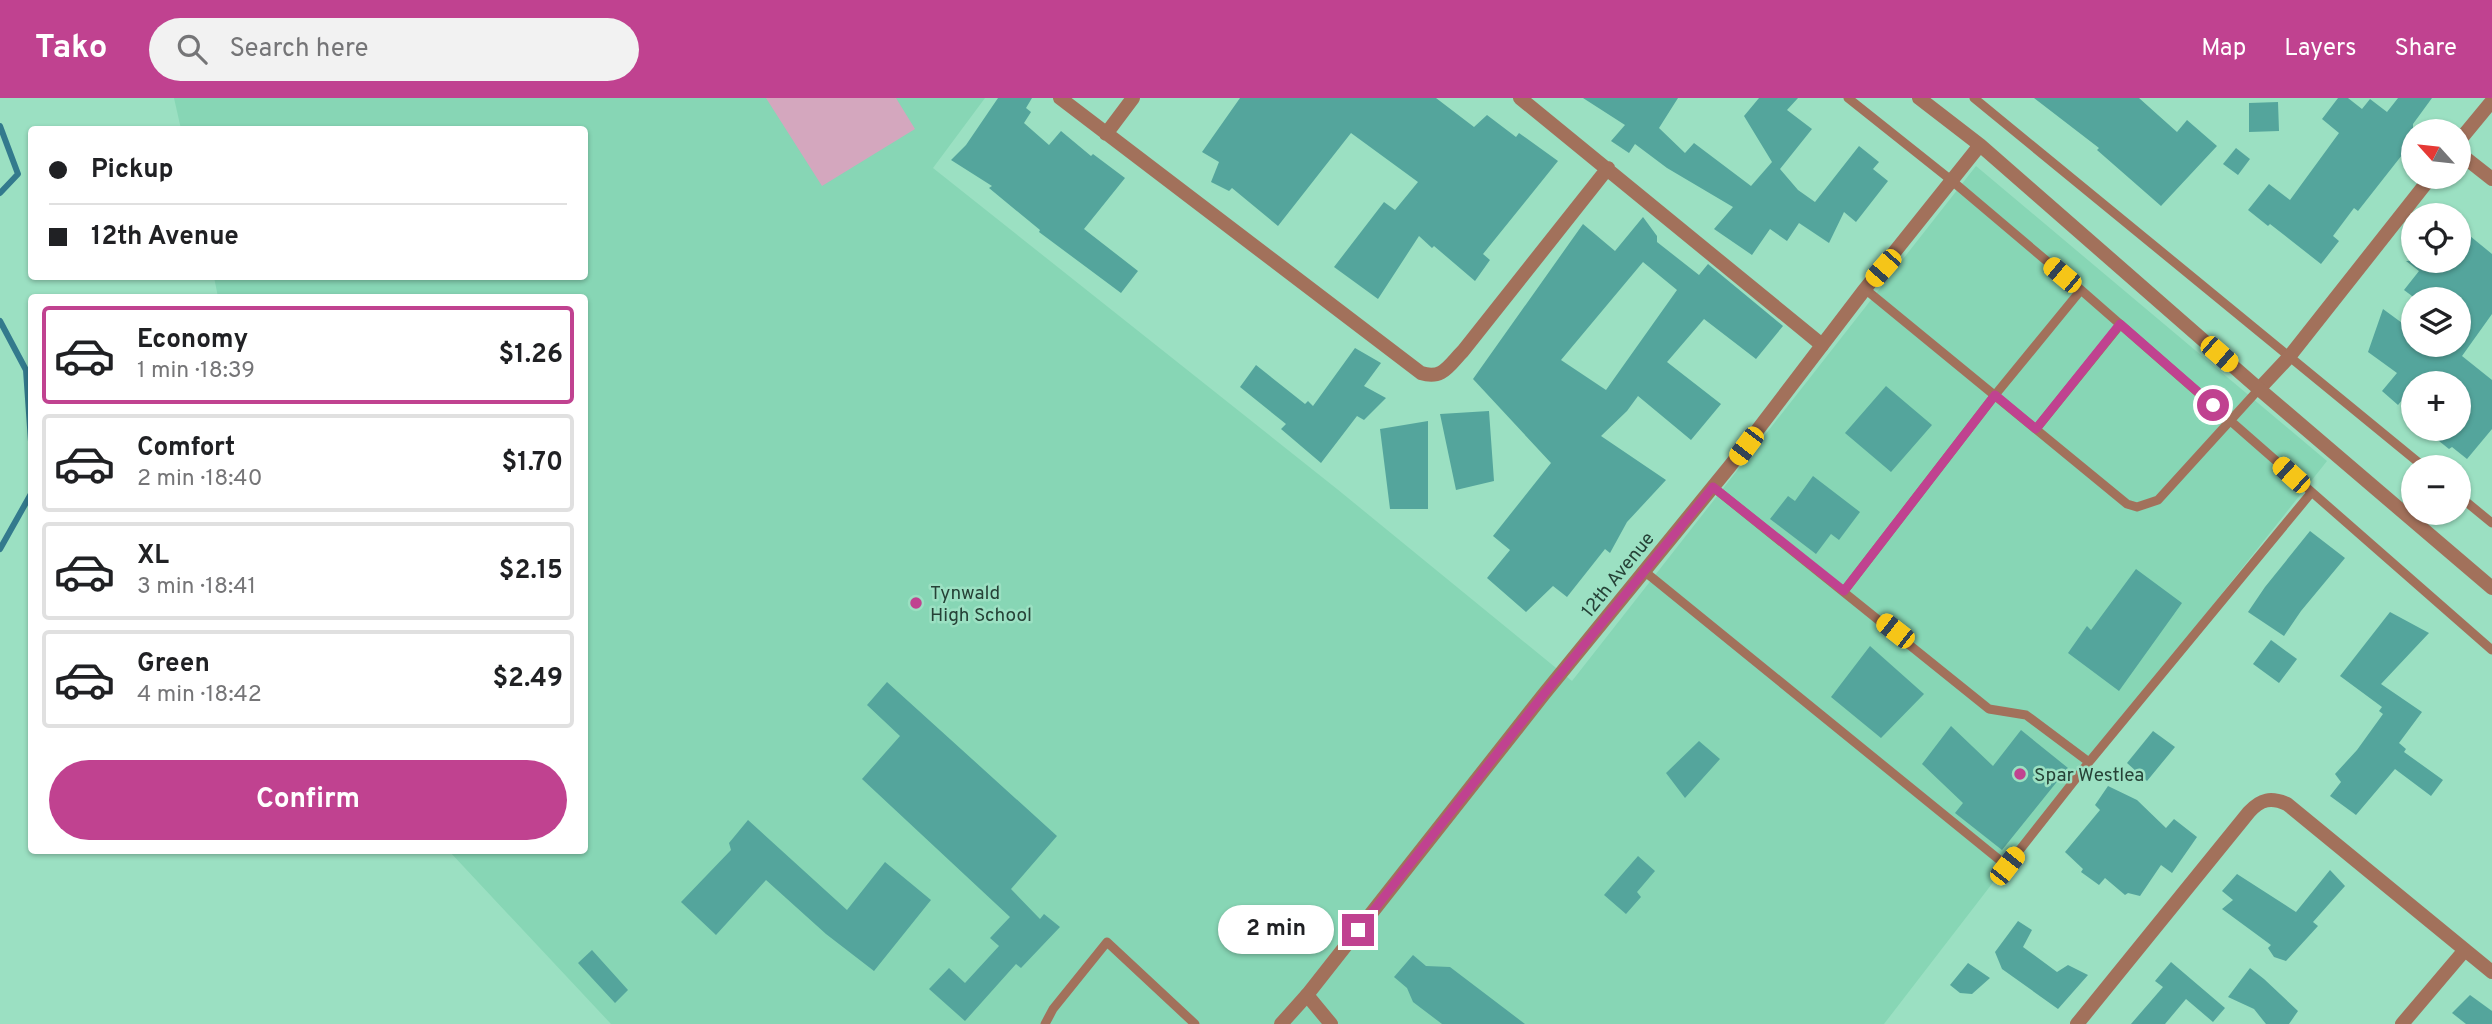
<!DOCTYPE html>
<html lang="en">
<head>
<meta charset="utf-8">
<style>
	:root { --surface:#fff; --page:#f2f2f2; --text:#202124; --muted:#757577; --line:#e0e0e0; --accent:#c04290 }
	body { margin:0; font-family:Overpass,sans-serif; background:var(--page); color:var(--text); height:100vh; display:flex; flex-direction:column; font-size:26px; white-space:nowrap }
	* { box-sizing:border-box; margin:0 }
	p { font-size:23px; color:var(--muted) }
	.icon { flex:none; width:38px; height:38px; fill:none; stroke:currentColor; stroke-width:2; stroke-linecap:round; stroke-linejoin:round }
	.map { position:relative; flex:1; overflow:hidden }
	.drawer { position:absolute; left:28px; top:196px; width:560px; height:560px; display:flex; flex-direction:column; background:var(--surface); border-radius:7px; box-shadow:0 2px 5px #0004 }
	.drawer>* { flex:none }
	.top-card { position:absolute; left:28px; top:28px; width:560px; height:154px; border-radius:7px; box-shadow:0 2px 5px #0004; display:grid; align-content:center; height:154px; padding:0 21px; background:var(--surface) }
	.needle { width:46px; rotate:297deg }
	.buttons { position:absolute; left:2401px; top:21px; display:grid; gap:14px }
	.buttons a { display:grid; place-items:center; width:70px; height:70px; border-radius:50%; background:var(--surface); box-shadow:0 2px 5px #0004; font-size:35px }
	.end { position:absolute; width:32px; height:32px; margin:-16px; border:9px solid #c04290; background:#fff; box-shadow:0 0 0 4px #fff }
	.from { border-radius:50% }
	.bubble { position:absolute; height:49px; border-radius:24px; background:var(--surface); box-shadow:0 2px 5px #0004; font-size:23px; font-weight:700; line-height:49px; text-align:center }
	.car { position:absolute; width:21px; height:42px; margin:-21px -10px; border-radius:9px; box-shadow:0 0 5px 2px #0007; background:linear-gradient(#f5c518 24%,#345 0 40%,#f5c518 0 76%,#345 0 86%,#f5c518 0) }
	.top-card b { display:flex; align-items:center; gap:24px; height:66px; font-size:26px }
	.top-card b+b { border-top:2px solid var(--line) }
	.top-card i { width:18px; height:18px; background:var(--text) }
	ul { padding:12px 0 0; list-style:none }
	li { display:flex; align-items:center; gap:21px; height:98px; margin:0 14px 10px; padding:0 7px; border:4px solid var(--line); border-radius:7px }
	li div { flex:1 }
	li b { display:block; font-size:26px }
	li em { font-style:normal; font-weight:700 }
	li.selected { border-color:var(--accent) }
	li>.icon { width:63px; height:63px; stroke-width:1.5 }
	.action { display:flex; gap:14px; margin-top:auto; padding:14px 21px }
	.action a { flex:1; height:80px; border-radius:42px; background:var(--accent); color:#fff; font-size:28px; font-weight:700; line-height:80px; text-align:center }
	header { display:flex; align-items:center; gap:42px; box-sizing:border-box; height:98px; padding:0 35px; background:var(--accent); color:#fff }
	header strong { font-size:33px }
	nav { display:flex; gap:38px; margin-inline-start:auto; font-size:24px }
	.search { width:490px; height:63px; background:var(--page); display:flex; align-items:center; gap:18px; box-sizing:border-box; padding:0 24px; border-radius:38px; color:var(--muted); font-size:26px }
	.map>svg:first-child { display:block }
	.built { fill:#87d6b5 }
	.green { fill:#d4a7be }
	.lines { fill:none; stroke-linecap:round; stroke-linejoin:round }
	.stream { stroke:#337a8d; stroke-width:6 }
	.building { fill:#54a59c; fill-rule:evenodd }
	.service { stroke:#a2715b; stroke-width:9 }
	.minor { stroke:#a2715b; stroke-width:14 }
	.tertiary { stroke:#a2715b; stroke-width:14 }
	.route { stroke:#c04290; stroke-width:9 }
	.poi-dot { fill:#c04290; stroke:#9be0c2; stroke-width:2.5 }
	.labels { text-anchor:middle; stroke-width:5; stroke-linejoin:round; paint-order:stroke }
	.street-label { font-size:19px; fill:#264237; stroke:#9be0c2 }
	.poi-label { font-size:19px; fill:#264237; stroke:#9be0c2; text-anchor:start }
</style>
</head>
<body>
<header>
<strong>Tako</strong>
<div class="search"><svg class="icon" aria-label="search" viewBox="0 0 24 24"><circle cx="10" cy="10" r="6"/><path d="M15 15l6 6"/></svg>Search here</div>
<nav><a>Map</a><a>Layers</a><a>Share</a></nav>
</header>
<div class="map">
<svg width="2492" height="926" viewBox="0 0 2492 926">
	<rect width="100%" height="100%" fill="#9be0c2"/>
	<path class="built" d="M174 0H985L933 70 1337 391 1572 583 1976 68 2327 363 1998 778 1884 926H611L449 753 584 752V200L218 199 214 179 584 178V32L181 31Z"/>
	<path class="green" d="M766 0H896L915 31 822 88Z"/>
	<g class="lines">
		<path class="stream" d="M0 28 18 76 0 95
			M0 223 26 272 32 358
			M0 451 32 394"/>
	</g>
	<path class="building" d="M998 0H1032L1026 10 1031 14 1024 25 1049 47 1061 33 1091 58 1093 56 1125 80 1084 131 1138 173 1121 195 1039 134 1040 132 989 90 992 88 951 62 966 47Z
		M1240 0H1436L1474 29 1487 17 1516 39 1519 35 1558 63 1483 156 1490 162 1475 183 1434 148 1432 150 1419 138 1378 201 1334 169 1384 104 1395 112 1418 84 1351 35 1278 128 1232 90 1229 93 1211 84 1219 64 1202 54Z
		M1583 0H1678L1659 30 1685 55 1694 45 1751 88 1772 64 1744 18 1759 0H1798L1787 12 1812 31 1780 71 1798 92 1815 104 1859 48 1879 64 1873 71 1888 83 1856 124 1844 114 1829 145 1799 125 1787 143 1770 131 1752 157 1714 131 1733 109 1667 70 1635 46 1629 55 1611 43 1625 27Z
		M2034 0H2139L2177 34 2187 22 2217 48 2161 108 2097 52 2099 50Z
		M2338 0H2348L2362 11 2370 1 2387 14 2398 0H2432L2413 26V43L2358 113 2354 110 2333 138 2339 143 2321 166 2270 126 2268 128 2248 112 2269 86 2290 102 2339 35 2322 21Z
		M2278 4 2279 33 2249 34V5Z
		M2236 50 2250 61 2238 77 2223 66Z
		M1643 119 1657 138V144L1699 177 1708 166 1783 228 1756 261 1704 221 1667 264 1721 306 1691 342 1638 298 1627 313 1601 338 1666 382 1627 424 1610 455 1605 451 1567 499 1553 488 1526 514 1487 480 1510 452 1493 438 1551 365 1473 281 1583 126 1615 153ZM1643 164 1677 192 1606 292 1561 262Z
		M2459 129 2492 156V216L2462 258 2492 282V331L2467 361 2452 349 2449 351 2424 331H2459V285H2413V303L2406 297 2398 307 2382 293 2397 275 2368 254 2383 211 2413 233V247H2459V201H2416L2404 192 2419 173 2406 163H2459Z
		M1355 250 1381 265 1364 288 1386 300 1364 322 1357 318 1321 365 1281 331 1286 326 1240 289 1256 267 1305 306 1308 303 1313 308Z
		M1886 288 1932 327 1891 374 1845 335Z
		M1489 313 1494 383 1456 392 1440 316Z
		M1428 323V411H1390L1380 331Z
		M1813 378 1860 414 1839 442 1831 436 1816 456 1770 421 1788 398 1795 403Z
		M2310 433 2345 460 2301 513 2284 538 2248 514 2265 489Z
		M2136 471 2182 505 2119 593 2068 555 2087 528 2091 532Z
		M2390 514 2429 535 2381 586 2422 614 2399 645 2406 651 2404 654 2443 682 2431 698 2395 671 2356 717 2330 698 2341 684 2335 676 2357 652 2383 616 2379 613 2382 609 2340 578Z
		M2271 542 2297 561 2279 585 2253 566Z
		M1870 548 1924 596 1881 640 1831 599Z
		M887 584 1057 738 1011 791 1040 821 1044 816 1060 829 1021 870 1016 866 965 923 929 891 949 870 965 885 999 848 990 840 1010 819 862 681 900 638 867 607Z
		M1951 628 1993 668 2021 632 2068 670 2002 752 1955 715 1963 705 1922 666Z
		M2153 633 2175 649 2147 683 2127 665Z
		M1699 643 1720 661 1685 700 1666 675Z
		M2108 688 2137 702 2166 730 2174 721 2197 739 2172 775 2161 767 2140 798 2128 795 2125 797 2105 780 2099 787 2081 774 2083 771 2065 754 2100 712 2095 707Z
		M748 722 847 812 885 764 931 802 874 873 826 836 766 782 716 837 681 804 731 752 729 745Z
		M1638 758 1655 773 1637 794 1641 799 1626 816 1604 797Z
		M2330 772 2345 788 2313 824 2318 828 2286 863 2274 859 2268 850 2271 847 2222 811 2233 802 2222 793 2237 776 2296 814Z
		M2018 823 2032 832 2023 849 2057 874 2068 867 2088 877 2058 911 2002 871 1995 854Z
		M592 852 628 892 615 905 578 865Z
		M1413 857 1426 868 1450 869 1525 926H1442L1413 904 1407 890 1394 879Z
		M2171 864 2225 910 2213 924 2186 901 2165 926H2131L2163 889 2155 883Z
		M1968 865 1990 880 1972 896 1960 895 1950 887Z
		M2250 870 2264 881 2298 913 2289 926H2266L2254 911 2228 899Z
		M2470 897 2492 913V926H2466L2452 915Z"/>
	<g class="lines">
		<path class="service" d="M1848 0 1951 82 2081 192 2492 552
			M1974 0 2424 369
			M1865 191 2127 406 2137 409 2158 402 2259 291
			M2036 331 2120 227
			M1713 389 1989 611 2026 617 2089 664
			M2459 398 2492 425
			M1644 473 2007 768 2089 664 2311 395
			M1844 493 1995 297 2081 192
			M1045 926 1053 911 1107 844 1195 926"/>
		<path class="minor" d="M1060 0 1421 275C1443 282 1449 267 1463 253L1608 70
			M1520 0 1822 247
			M1106 36 1133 0
			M2459 43 2492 3
			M2459 55 2492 81
			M2259 291 2289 259 2431 79
			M1307 897 1331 926
			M2077 926 2249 714C2261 701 2271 699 2287 706L2492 874
			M2402 926 2464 853"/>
		<path class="tertiary" d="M1919 0 1980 47 2259 291 2492 490
			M1281 926 1307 897 1544 596 1730 368 1865 191 1980 47"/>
	</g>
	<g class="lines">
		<path class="route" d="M1358 832 1544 596 1713 389 1844 493 1995 297 2036 331 2120 226 2213 307"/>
	</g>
	<g class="poi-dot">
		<circle cx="916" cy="505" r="7"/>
		<circle cx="2020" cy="676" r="7"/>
	</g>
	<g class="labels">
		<g class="street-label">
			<text transform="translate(1617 476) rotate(-51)" y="7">12th Avenue</text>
		</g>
		<g class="poi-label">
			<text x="930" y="501">Tynwald<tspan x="930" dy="22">High School</tspan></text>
			<text x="2034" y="683">Spar Westlea</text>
		</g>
	</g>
</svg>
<div class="buttons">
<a><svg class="needle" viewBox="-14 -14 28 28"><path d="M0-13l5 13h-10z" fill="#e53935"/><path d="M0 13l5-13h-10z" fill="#757577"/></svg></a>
<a><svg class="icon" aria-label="locate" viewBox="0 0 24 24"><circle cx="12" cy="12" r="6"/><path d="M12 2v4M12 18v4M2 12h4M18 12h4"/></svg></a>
<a><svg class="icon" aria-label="layers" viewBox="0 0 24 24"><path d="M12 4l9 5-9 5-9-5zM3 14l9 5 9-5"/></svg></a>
<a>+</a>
<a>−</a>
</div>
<i class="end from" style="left:2213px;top:307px"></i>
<i class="end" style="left:1358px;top:832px"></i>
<div class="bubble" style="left:1218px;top:807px;width:116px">2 min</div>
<i class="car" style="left:1883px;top:170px;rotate:221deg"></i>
<i class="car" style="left:2062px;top:177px;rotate:310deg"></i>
<i class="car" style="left:2219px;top:256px;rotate:131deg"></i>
<i class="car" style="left:1746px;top:348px;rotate:217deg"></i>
<i class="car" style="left:2291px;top:377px;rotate:312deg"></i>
<i class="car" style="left:1895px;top:533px;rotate:308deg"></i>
<i class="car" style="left:2007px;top:768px;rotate:38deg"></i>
<div class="top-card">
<b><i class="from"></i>Pickup</b>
<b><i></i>12th Avenue</b>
</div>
<section class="drawer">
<ul>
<li class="selected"><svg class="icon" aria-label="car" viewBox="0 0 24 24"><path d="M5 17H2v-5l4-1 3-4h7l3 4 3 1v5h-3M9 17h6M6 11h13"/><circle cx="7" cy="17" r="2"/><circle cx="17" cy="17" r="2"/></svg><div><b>Economy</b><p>1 min · 18:39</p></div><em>$1.26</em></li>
<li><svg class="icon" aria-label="car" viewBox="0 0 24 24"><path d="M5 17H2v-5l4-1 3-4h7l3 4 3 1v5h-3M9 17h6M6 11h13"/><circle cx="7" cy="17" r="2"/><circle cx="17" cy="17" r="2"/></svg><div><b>Comfort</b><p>2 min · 18:40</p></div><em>$1.70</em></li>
<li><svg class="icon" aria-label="car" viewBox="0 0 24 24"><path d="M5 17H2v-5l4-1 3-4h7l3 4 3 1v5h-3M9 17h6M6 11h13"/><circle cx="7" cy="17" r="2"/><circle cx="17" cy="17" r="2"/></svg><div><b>XL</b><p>3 min · 18:41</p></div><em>$2.15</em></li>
<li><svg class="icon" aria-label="car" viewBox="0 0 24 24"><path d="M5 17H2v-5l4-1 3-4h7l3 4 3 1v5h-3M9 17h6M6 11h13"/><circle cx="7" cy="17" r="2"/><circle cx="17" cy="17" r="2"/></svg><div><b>Green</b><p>4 min · 18:42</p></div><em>$2.49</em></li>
</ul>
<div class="action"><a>Confirm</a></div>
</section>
</div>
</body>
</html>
